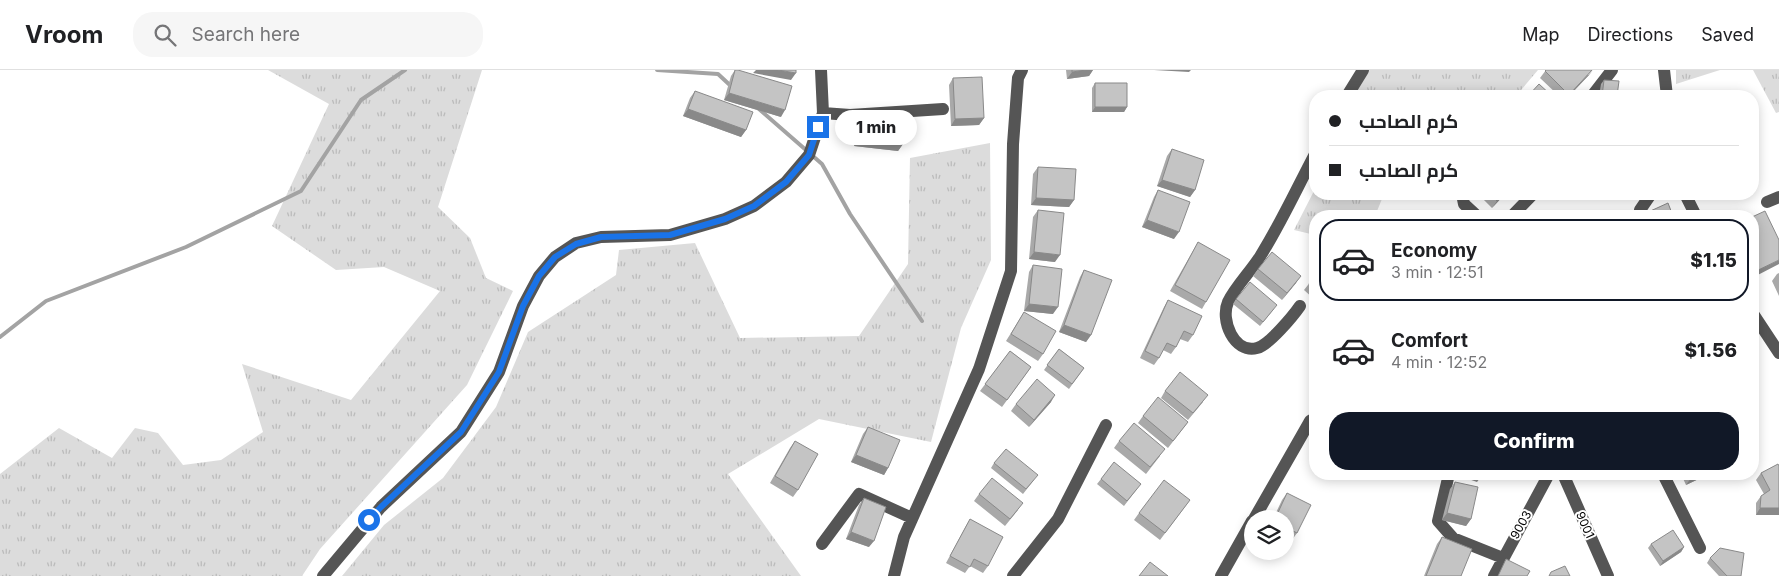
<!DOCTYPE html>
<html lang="en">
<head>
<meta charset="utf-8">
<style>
	:root { --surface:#fff; --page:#f6f6f6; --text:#202124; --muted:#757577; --line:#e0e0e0; --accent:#111827 }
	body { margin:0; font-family:Inter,Cairo,sans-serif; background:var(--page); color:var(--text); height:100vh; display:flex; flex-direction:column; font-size:19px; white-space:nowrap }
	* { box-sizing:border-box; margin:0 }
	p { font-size:16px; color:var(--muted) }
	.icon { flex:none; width:28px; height:28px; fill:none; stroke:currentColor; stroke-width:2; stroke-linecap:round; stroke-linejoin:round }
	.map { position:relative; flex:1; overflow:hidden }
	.details { position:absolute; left:1309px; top:140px; width:450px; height:270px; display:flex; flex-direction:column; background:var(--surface); border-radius:20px; box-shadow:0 2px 12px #0003 }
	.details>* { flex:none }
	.banner { position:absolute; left:1309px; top:20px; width:450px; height:110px; border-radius:20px; box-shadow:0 2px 12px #0003; display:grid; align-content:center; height:110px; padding:0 20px; background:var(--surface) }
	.buttons { position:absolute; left:1244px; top:440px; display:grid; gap:10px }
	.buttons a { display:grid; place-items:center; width:50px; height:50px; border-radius:50%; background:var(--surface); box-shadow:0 2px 12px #0003; font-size:25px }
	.end { position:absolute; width:22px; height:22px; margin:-11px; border:6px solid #1a73e8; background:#fff; box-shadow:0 0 0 2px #fff }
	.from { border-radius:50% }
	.bubble { position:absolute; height:35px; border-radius:18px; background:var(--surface); box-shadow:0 2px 12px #0003; font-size:16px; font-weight:800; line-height:35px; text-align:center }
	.banner b { display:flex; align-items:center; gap:18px; height:48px; font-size:19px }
	.banner b+b { border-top:1px solid var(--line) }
	.banner i { width:12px; height:12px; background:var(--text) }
	ul { padding:9px 0 0; list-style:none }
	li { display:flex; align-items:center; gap:15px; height:82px; margin:0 10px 8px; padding:0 10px; border:2px solid transparent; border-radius:20px }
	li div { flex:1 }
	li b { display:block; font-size:19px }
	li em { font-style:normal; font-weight:800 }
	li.current { border-color:var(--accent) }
	li>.icon { width:45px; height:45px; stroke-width:1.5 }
	.cta { display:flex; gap:10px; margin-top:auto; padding:10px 20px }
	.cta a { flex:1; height:58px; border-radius:20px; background:var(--accent); color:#fff; font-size:20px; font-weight:800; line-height:58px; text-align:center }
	header { display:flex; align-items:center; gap:30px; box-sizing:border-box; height:70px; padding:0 25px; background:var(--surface); border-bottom:1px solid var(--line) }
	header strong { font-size:24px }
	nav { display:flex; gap:28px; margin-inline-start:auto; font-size:18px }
	.search { width:350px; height:45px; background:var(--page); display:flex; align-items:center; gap:12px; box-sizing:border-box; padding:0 18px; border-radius:20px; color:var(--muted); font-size:19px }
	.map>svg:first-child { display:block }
	.grass { fill:url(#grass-tufts) }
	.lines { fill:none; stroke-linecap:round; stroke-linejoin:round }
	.stream { stroke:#a3a3a3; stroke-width:4 }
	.minor { stroke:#555; stroke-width:12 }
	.wall { fill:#a9a9a9 }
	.shaded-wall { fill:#898989 }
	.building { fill:#c4c4c4; stroke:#898989 }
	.route { stroke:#1a73e8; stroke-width:6 }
	.labels { text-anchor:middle; stroke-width:4; stroke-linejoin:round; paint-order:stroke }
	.street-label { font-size:12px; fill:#000; stroke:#fff }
</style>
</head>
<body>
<header>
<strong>Vroom</strong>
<div class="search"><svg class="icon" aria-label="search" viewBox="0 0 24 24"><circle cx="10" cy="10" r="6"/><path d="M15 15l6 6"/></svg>Search here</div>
<nav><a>Map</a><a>Directions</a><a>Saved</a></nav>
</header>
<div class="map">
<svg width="1779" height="506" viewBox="0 0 1779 506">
	<defs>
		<pattern id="grass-tufts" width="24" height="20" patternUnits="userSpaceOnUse" patternTransform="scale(1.25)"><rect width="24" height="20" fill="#dcdcdc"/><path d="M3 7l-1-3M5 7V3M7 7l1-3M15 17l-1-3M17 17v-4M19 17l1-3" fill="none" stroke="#bbb"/></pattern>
	</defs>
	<rect width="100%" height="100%" fill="#fff"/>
	<path class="grass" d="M268 0H482L438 137 470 168 486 208 513 221 467 315 320 479 302 506H0V404L59 358 112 388 135 358 158 363 183 395 221 390 263 362 242 294 351 330 440 221 384 197 336 200 272 156 329 34Z
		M1362 0H1538L1516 26H1355Z
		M1676 0H1720L1676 14Z
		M1753 0H1779V42L1776 43Z
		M990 73 991 190 961 258 931 372 819 349 728 404 801 506H342L384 455 443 408 496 337 528 262 616 205 619 180 695 173 740 268 859 266 908 194 910 88Z
		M1315 119V124H1384L1375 146H1315V165L1294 160Z"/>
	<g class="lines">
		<path class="stream" d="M657 0 718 4 732 17
			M759 39 822 94 850 144 922 251
			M0 267 46 231 186 177 301 121 361 30 405 0"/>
		<path class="minor" d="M1664 0 1667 26
			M1347 26 1363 0
			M1592 26 1612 0
			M823 43 850 45 943 39
			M1462 124 1464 134 1477 146
			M1685 124 1696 146
			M1767 132 1779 127
			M1512 146 1533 124
			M1639 146 1640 140 1651 124
			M1300 236C1293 246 1269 275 1257 278 1234 284 1220 250 1228 232 1235 217 1252 200 1261 185 1281 153 1297 118 1315 84
			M1752 242 1779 283
			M1449 404 1438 451 1453 468 1503 488
			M1563 404 1608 506
			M1663 404 1700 478
			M1254 449 1310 351 1315 348
			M822 474 859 424 912 448
			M323 506 381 437 461 362 499 302 523 236 539 206 555 187 576 173 601 167 670 165 725 149 754 136 786 112 809 85 823 43 821 0
			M894 506 904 467 979 299 1011 201 1013 74 1018 8 1022 0
			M1013 506 1058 449 1106 355
			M1221 506 1252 451
			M1494 506 1549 404"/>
	</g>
	<path class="wall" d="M735 0 781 47 724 30 731 6Z
		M1066 0H1093L1089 6 1067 9Z
		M1546 0 1589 5 1569 26H1559L1540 8Z
		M953 8 984 48 979 55 951 56 949 15Z
		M1604 10 1617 26H1599L1601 14Z
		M1095 13 1127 37 1124 42H1092V18Z
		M695 21 746 60 741 67 683 46 690 28Z
		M862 45 903 74 898 81 854 76 857 52Z
		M1172 79 1195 120 1190 127 1157 116 1167 86Z
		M1038 97 1074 130 1069 137 1031 135 1033 104Z
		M1158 120 1174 169 1142 157 1154 127Z
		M1478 124H1505L1492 138Z
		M1038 140 1055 192 1029 189 1033 147Z
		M1198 172 1206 232 1202 239 1170 221Z
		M1033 195 1053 244 1024 241 1029 202Z
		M1258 199 1296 213 1282 230 1253 206Z
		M1084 200 1091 265 1086 272 1059 262 1080 207Z
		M1779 203V226L1772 211 1777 204Z
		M1315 206V230L1304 220Z
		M1236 229 1274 239 1260 256 1233 234Z
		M1168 230 1193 265 1188 272 1180 269 1176 277 1171 284 1163 280 1159 288 1154 295 1140 288 1164 237Z
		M1024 242 1043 284 1038 291 1006 271Z
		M1059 279 1084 298 1069 319 1044 300Z
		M1010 281 1031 297 1002 337 980 321Z
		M1165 321 1203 332 1188 350 1161 328Z
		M1051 332 1029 357 1011 341 1016 334Z
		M1143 346 1188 352 1168 378 1138 353Z
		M868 357 888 398 884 405 851 392 863 364Z
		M795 371 798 420 793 427 770 413 790 378Z
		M1119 371 1160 386 1146 404 1114 378Z
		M994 393 1034 410 1023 424 991 398Z
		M1779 396V445H1756V433L1761 426 1764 424 1756 410 1761 403Z
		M1681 404H1709L1686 415Z
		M1101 409 1137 419 1124 436 1097 414Z
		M1455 412 1471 449 1466 456 1442 450 1450 419Z
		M1287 423 1297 463 1292 470 1285 467V449H1273L1282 430Z
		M979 424 1018 440 1005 456 974 431Z
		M864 428 869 477 846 469 859 435Z
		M1190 430 1160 470 1134 450 1139 443Z
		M970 449 988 496 983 503 970 496 965 503 946 493 966 456Z
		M1442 467 1461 506H1424L1437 474Z
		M1651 474 1684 477 1681 482 1660 496 1648 478Z
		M1710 488 1741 506H1719L1707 493Z"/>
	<path class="shaded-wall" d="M756 0H778L796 3 791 10 753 3Z
		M1086 0H1093L1089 6 1067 9 1072 2Z
		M1154 0H1191L1189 2Z
		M1593 0 1589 5 1569 26H1568Z
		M729 23 785 40 781 47 724 30Z
		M1095 37H1127L1124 42H1092Z
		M688 39 746 60 741 67 683 46Z
		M984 48 979 55 951 56 955 49Z
		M859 69 903 74 898 81 854 76Z
		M1162 110 1195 120 1190 127 1157 116Z
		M1503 124H1505L1492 138 1497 131Z
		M1036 128 1074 130 1069 137 1031 135Z
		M1147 150 1179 162 1174 169 1142 157Z
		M1034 182 1060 185 1055 192 1029 189Z
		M1779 190V194L1752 208V203Z
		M1301 206 1296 213 1282 230 1287 223Z
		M1029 234 1058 237 1053 244 1024 241Z
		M1064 255 1091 265 1086 272 1059 262Z
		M1055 325 1051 332 1029 357 1034 350Z
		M856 385 888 398 884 405 851 392Z
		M1454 404H1470L1480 408 1477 412Z
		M1700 404H1709L1686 415 1691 408Z
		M1760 438H1779V445H1756Z
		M1447 443 1471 449 1466 456 1442 450Z
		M851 462 874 471 869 477 846 469Z
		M1684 477 1681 482 1660 496 1663 491Z"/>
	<path class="building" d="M735 0H738L792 16 785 40 729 23Z
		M778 0H796V3Z
		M1072 0H1086L1072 2Z
		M1546 0H1592L1569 25 1545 1Z
		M982 7 984 48 955 49 953 8Z
		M1604 10 1619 11 1617 26H1602Z
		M1095 13H1127V37H1095Z
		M1539 14 1552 26H1528Z
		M695 21 753 42 746 60 688 39Z
		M862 45 906 50 903 74 859 69Z
		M1172 79 1204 90 1195 120 1162 110Z
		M1038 97 1076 99 1074 130 1036 128Z
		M1158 120 1190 132 1179 162 1147 150Z
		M1490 124H1503L1497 131Z
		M1668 133 1673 146H1647L1646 143Z
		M1038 140 1064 143 1060 185 1034 182Z
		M1765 141 1779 170V190L1752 203V147Z
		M1198 172 1230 190 1206 232 1175 215Z
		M1272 182 1301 206 1287 223 1258 199Z
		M1033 195 1062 199 1058 237 1029 234Z
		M1084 200 1112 210 1091 265 1064 255Z
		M1315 206V219L1309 214Z
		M1250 212 1277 235 1263 252 1236 229Z
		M1168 230 1202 246 1193 265 1184 261 1176 277 1167 273 1159 288 1145 281Z
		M1024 242 1056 261 1043 284 1011 264Z
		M1059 279 1084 298 1072 314 1047 295Z
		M1010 281 1031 297 1007 330 985 314Z
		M1180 302 1208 325 1193 343 1165 321Z
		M1037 309 1055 325 1034 350 1016 334Z
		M1158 327 1188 352 1173 371 1143 346Z
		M1134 353 1165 379 1150 397 1119 371Z
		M868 357 900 370 888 398 856 385Z
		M795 371 818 384 798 420 775 406Z
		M1006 379 1038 405 1026 419 994 393Z
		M1114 392 1141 414 1127 431 1101 409Z
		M1778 394 1779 396V438H1760L1761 426 1770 420 1761 403Z
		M1470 404H1482L1480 408Z
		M1689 404H1700L1691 408Z
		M992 408 1023 433 1010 449 979 424Z
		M1164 410 1190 430 1165 463 1139 443Z
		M1455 412 1478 417 1471 449 1447 443Z
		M1287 423 1311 435 1297 463 1285 457V449H1275Z
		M864 428 886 437 874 471 851 462Z
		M970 449 1003 467 988 496 974 489 970 497 950 486Z
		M1673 460 1684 477 1663 491 1651 474Z
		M1442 467 1472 479 1461 506H1426Z
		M1720 478 1744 483 1741 506H1727L1710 488Z
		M1506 489 1530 501 1527 506H1498Z
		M1150 492 1168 506H1139Z
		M1565 496 1570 506H1549L1551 502Z"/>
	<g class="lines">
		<path class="route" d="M369 450 381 437 461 362 499 302 523 236 539 206 555 187 576 174 601 167 670 165 725 149 754 136 786 112 809 85 818 57"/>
	</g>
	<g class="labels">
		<g class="street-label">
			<text transform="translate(1521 455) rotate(-61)" y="4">9003</text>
			<text transform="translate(1585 455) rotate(66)" y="4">9001</text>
		</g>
	</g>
</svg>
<div class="buttons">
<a><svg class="icon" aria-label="layers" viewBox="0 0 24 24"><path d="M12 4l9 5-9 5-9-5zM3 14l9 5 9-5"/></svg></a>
</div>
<i class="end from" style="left:369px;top:450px"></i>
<i class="end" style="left:818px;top:57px"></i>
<div class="bubble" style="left:835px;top:40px;width:82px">1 min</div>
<div class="banner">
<b><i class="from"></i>كرم الصاحب</b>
<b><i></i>كرم الصاحب</b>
</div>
<section class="details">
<ul>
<li class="current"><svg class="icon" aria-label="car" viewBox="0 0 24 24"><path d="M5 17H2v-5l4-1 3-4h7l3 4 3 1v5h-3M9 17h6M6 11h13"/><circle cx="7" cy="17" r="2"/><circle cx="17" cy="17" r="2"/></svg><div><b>Economy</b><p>3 min · 12:51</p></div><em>$1.15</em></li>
<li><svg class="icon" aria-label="car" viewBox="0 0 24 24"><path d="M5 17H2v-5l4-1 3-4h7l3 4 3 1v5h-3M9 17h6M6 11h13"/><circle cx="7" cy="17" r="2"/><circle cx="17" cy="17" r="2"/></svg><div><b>Comfort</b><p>4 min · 12:52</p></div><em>$1.56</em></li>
</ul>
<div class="cta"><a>Confirm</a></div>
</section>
</div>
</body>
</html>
